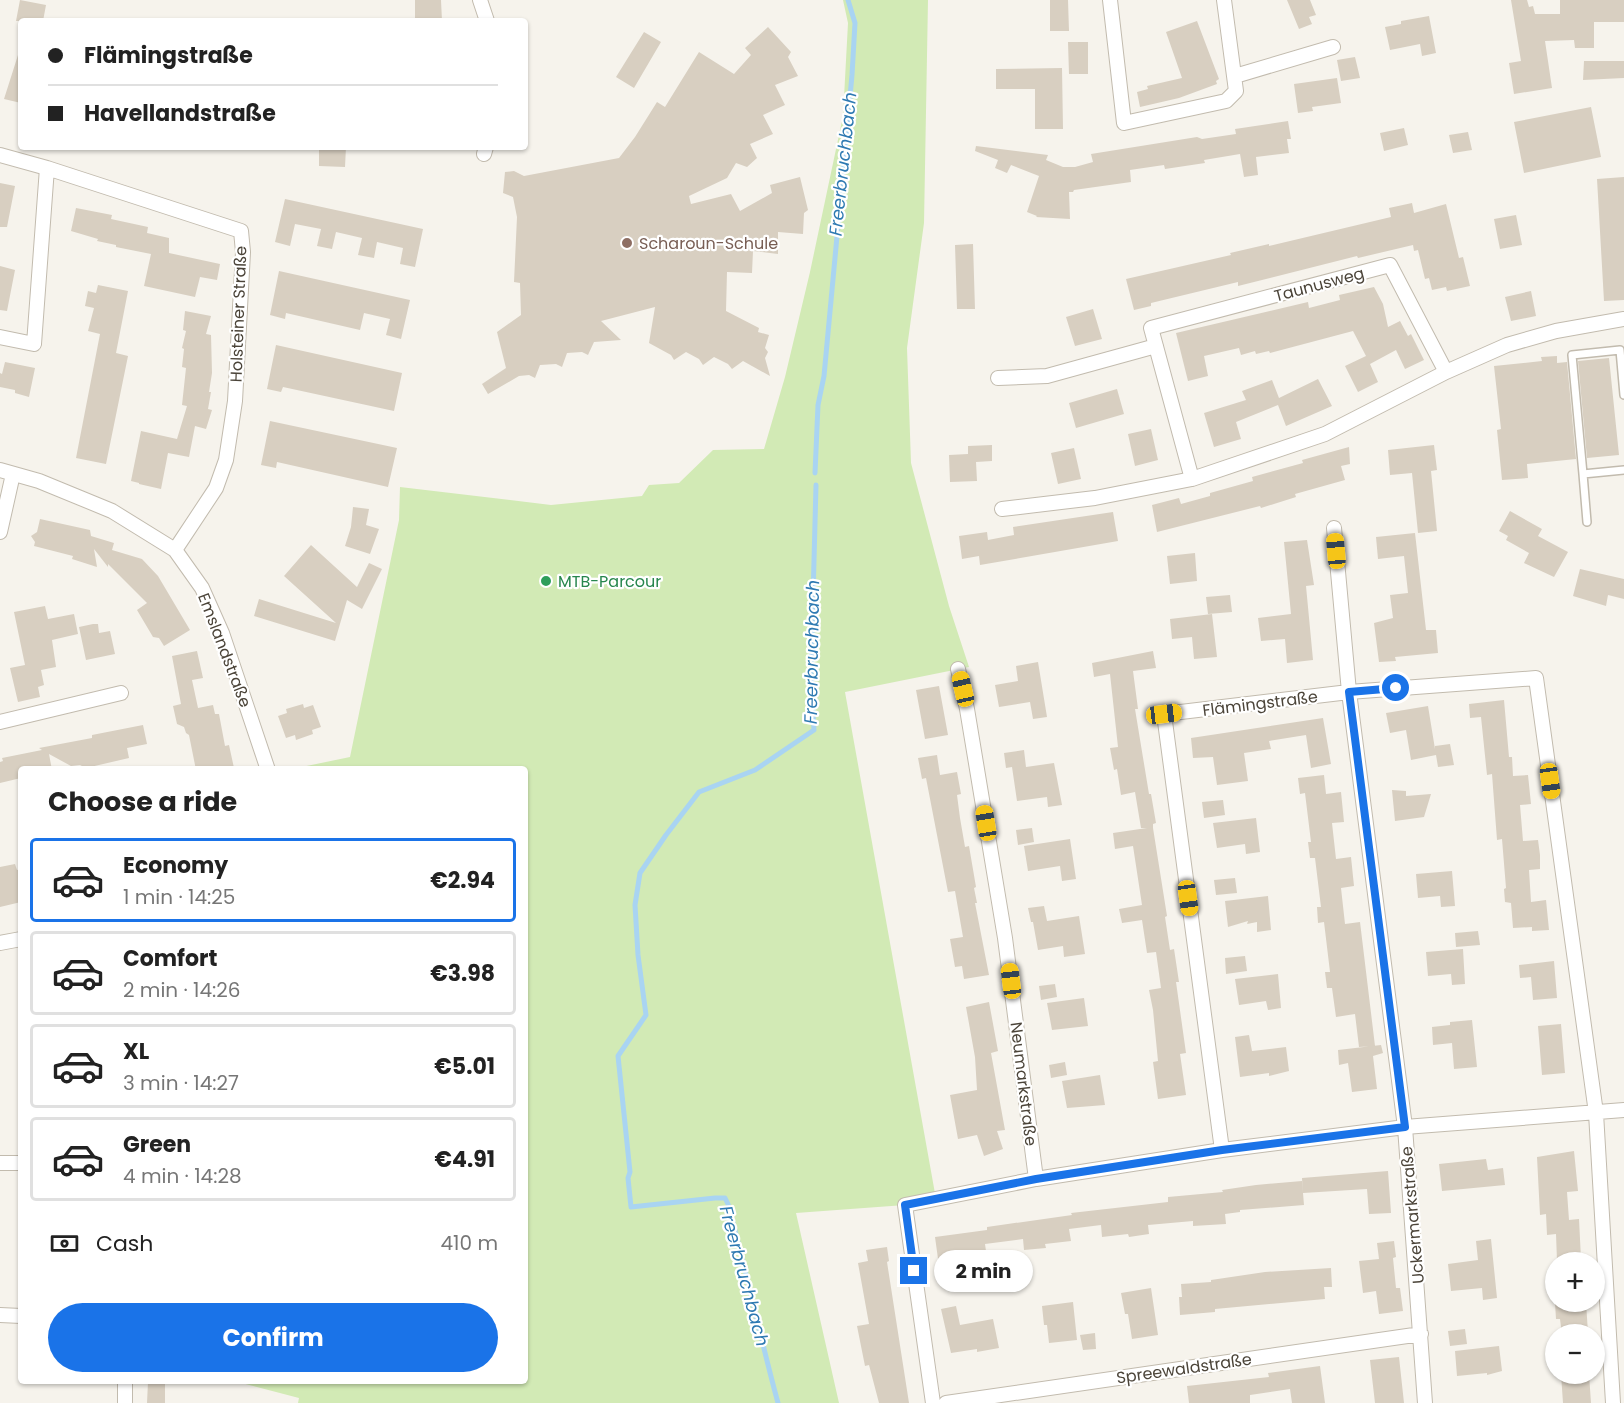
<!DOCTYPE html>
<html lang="en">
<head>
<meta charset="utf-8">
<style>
	:root { --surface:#fff; --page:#f2f2f2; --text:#222; --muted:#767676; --line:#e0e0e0; --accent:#1a73e8 }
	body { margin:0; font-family:Poppins,sans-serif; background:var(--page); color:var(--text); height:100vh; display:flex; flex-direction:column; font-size:22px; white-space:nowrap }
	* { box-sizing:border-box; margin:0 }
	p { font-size:20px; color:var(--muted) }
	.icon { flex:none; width:33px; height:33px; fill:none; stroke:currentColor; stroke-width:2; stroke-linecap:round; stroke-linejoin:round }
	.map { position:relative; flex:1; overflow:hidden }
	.drawer { position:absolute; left:18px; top:766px; width:510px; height:618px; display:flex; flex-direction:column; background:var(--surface); border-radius:6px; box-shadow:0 2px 4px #0004 }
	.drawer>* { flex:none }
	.banner { position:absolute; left:18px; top:18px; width:510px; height:132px; border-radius:6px; box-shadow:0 2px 4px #0004; display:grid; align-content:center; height:132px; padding:0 30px; background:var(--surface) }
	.controls { position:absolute; left:1545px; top:1252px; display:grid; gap:12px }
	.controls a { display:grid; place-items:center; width:60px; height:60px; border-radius:50%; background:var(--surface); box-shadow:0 2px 4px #0004; font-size:30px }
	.end { position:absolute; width:27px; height:27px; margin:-14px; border:8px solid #1a73e8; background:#fff; box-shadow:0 0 0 3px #fff }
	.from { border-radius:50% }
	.bubble { position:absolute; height:42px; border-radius:21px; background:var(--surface); box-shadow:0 2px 4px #0004; font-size:20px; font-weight:700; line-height:42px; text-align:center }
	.car { position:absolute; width:18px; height:36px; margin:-18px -9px; border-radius:8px; box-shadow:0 0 4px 2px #0007; background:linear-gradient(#f5c518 24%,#345 0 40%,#f5c518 0 76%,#345 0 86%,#f5c518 0) }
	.banner b { display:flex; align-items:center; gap:21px; height:57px; font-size:22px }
	.banner b+b { border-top:2px solid var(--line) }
	.banner i { width:15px; height:15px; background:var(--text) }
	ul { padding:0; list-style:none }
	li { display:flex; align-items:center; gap:18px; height:84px; margin:0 12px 9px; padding:0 18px; border:3px solid var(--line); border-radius:6px }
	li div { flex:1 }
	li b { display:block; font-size:22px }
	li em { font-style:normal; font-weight:700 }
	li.active { border-color:var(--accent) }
	li>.icon { width:54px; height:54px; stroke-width:1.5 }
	h2 { padding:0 30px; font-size:27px; line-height:72px }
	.pay { display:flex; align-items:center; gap:15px; height:66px; padding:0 30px; font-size:22px }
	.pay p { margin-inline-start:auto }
	.primary-button { display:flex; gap:12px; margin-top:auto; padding:12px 30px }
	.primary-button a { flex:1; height:69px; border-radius:36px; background:var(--accent); color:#fff; font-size:24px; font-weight:700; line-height:69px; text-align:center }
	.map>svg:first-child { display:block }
	.green { fill:#d2eab5 }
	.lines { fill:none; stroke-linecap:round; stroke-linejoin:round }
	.stream { stroke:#a9d4f2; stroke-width:5 }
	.building { fill:#d8cfc1 }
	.lane-casing { stroke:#c2bbae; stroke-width:10 }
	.street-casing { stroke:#c2bbae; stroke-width:16 }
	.lane { stroke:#fff; stroke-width:7 }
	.street { stroke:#fff; stroke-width:14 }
	.route { stroke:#1a73e8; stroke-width:8 }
	.education-dot { fill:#8d6e63; stroke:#fff; stroke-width:2 }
	.leisure-dot { fill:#2e9e5b; stroke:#fff; stroke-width:2 }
	.labels { text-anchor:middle; stroke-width:4.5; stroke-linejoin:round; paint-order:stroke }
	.education-label { font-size:16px; fill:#785e54; stroke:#fff; text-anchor:start }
	.street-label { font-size:16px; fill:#4b4439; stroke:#fff }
	.leisure-label { font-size:16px; fill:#27864d; stroke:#fff; text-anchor:start }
	.water-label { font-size:18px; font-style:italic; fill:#2e7ab2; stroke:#fff }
</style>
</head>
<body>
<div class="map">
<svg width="1624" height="1403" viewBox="0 0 1624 1403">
	<rect width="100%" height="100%" fill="#f6f3ec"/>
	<path class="green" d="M843 0H928L924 223 907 348 911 463 949 606 969 667 845 692 936 1199 905 1205 796 1213 839 1403H298L299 1398 238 1382H525V770L292 769 350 757 399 520 400 487 551 505 642 496 649 485 679 483 713 450 764 449 785 377 810 272 843 116 848 23Z"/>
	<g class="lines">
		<path class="stream" d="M815 473 818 405 824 376 852 75 855 23 848 0
			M778 1403C760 1337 746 1270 728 1204L725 1198H715L631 1207 628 1178 630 1172 618 1056 646 1015 638 955 635 905 640 873 666 835 699 792 755 770 814 730 811 674 816 485"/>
	</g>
	<path class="building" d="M20 0 46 5 43 21H16Z
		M415 0H441L442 21H415Z
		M1050 0H1068L1069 31H1050Z
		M1287 0H1310L1316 15 1309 17 1312 24 1299 29Z
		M1511 0H1527L1529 7 1533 6 1535 14H1560V0H1624V22H1594V48H1575L1574 40 1545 41 1552 88 1514 94 1509 63 1521 61Z
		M1429 16 1436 53 1422 56 1420 44 1390 50 1385 27 1401 24V21Z
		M1197 21 1219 79 1216 81 1217 84 1179 98 1140 107 1137 92 1148 89 1147 86 1182 78 1166 32Z
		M768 27 791 52 788 57 798 76 775 85 785 105 763 115 773 134 750 144 757 158 747 167 736 163 727 178 689 196 691 204 731 194 740 211 772 193 770 185 800 177 808 210 804 213 803 234 778 232V254L753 251 752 273 727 272 726 311 759 328 758 332 769 335 765 348 768 352 765 358 770 376 743 361 732 369 728 364 714 357 703 365 699 359 686 352 674 360 671 355 649 343 655 307 601 321 621 340 594 342 588 355 582 352 567 353 562 367 556 364 540 365 535 378 529 375 519 376 488 394 482 384 506 368 497 332 521 315 520 283 514 282 517 217 513 197 503 193 505 172 514 171 524 176 619 158 635 137 657 102 665 107 699 52 734 74 751 55 745 48Z
		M644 32 661 42 634 88 616 77Z
		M1068 42H1088V74H1069Z
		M18 55H21V103L4 99Z
		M1355 57 1360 78 1341 81 1337 60Z
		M1584 61H1624V78L1583 80Z
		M1062 68 1063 129H1035V89H996V69Z
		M1337 78 1341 103 1312 107 1313 111 1298 113 1294 84Z
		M1591 107 1601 157 1524 173 1514 122Z
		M1288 121 1291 139H1287L1289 153 1256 157 1258 175 1244 177 1240 154 1204 160 1205 163 1165 169 1164 165 1130 170 1131 182 1074 190 1073 192H1069L1070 219 1036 217 1037 216 1027 212 1039 176 1011 165 1007 173 995 168 998 160 975 151 976 146 1048 155 1046 160 1063 167H1075L1093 162 1091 154 1197 137 1202 139 1236 134 1235 129Z
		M1404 128 1408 145 1384 151 1380 133Z
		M1468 132 1472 150 1453 153 1449 135Z
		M319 147H346L345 167 319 166Z
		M1624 177V300L1604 301 1597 179Z
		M0 183 15 186 7 227H0Z
		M285 199 423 229 415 267 400 264 403 248 377 242 374 258 358 255 362 238 336 232 332 249 317 246 321 229 295 224 290 246 275 242Z
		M1412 203 1414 213 1446 204 1459 258 1463 257 1470 286 1447 291 1446 287 1432 290 1429 278 1425 279 1418 250 1414 251 1413 245 1358 258 1357 256 1238 286V282L1151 303V306L1134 310 1126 279 1231 255 1230 253 1269 244V246L1391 217 1389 208Z
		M76 208 112 215 111 219 148 227 147 233 169 238V253L220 264 217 280 200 277 195 297 144 286 151 254 116 247V245L97 241 98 239 71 231Z
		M1516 215 1522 245 1500 249 1494 219Z
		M973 244 975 309H957L955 245Z
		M0 266 15 270 7 311 0 310Z
		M279 271 410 300 401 339 386 335 390 319 364 313 360 330 286 313 285 319 270 315Z
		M98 285 128 291 116 353 128 356 106 464 76 458 100 334 88 331 94 308 85 306 88 291 96 293Z
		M1374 287 1383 304 1388 327 1400 321 1408 336 1411 334 1424 360 1405 369 1396 350 1370 364 1378 382 1358 392 1345 366 1366 356 1353 331 1270 353 1269 351 1256 354 1255 351 1241 355 1239 348 1204 356 1208 376 1188 381 1176 333 1308 302 1309 308 1340 300 1339 295Z
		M1531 291 1536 316 1511 321 1505 297Z
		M1093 309 1102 339 1075 346 1066 317Z
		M185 311 211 316 206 334 211 335 212 373 209 392H211L208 409 212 410 206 429 195 426 189 457 168 453 161 489 139 484V483L131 481 141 431 177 439 187 406 182 405 186 368 182 367 184 349 182 348 186 331 183 330Z
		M276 345 402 373 394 411 283 387 281 392 267 389Z
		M1557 356V363L1567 362 1576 459 1527 464 1528 478 1502 480 1497 430 1501 429 1494 366 1542 361 1541 357Z
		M1609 358 1619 455 1587 458 1578 361Z
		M5 362 35 368 29 397 15 393V390L0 387V373L2 374Z
		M1318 379 1332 406 1286 426 1278 405 1236 422 1241 439 1214 447 1204 413 1246 400 1242 391 1272 380 1279 398Z
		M1117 389 1124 414 1076 428 1069 403Z
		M270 421 397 448 388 487 277 462 276 468 261 465Z
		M1151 429 1158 460 1135 466 1128 434Z
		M992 445V461L976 462 977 481 950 482 949 455 968 454V446Z
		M1434 445 1437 470 1431 471 1437 531 1418 533 1412 473 1390 475 1388 450Z
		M1349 447 1350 464 1341 466 1345 480 1295 494 1296 497 1261 508 1260 506 1157 532 1152 505 1179 498 1181 504 1210 496V493L1253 481 1252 477 1303 463 1302 460Z
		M1074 448 1081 479 1058 484 1051 453Z
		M353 507 369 509 366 525 379 529 370 554 345 546 351 527Z
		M1510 511 1542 529 1538 536 1568 552 1554 577 1524 563 1529 553 1506 540 1508 536 1499 531Z
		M1113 512 1118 541 980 565 979 556 962 559 959 536 987 532 988 540 1014 535 1013 527Z
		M40 519 90 530 91 536 114 543 112 550 142 559 158 576 190 630 164 646 159 638 153 637 137 610 147 603 108 564V567L94 549 97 567 72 559 73 556 34 546 35 542 31 536 37 532Z
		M1415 533 1426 630H1436L1438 653 1395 657 1396 661 1379 662 1374 623 1393 618 1390 595 1408 593 1404 556 1378 559 1376 537Z
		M1307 540 1314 585 1306 586 1313 660 1287 663 1285 639 1261 641 1258 618 1291 614 1284 542Z
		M311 545 357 587 369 563 382 569 362 609 347 600 335 641 254 616 259 599 336 623 284 576Z
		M1195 553 1197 581 1170 584 1167 556Z
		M1580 569 1624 579V599L1608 595 1606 606 1573 596Z
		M1230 595 1232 612 1208 614 1206 597Z
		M45 606 48 619 74 614 78 634 52 640 56 667 41 670 44 685 38 687 40 697 18 702 10 668 25 665 14 612Z
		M1212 614 1217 657 1194 659 1192 637 1172 639 1170 619Z
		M93 624H98L99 633 110 631 115 654 86 660 79 627Z
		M197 651 203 678 192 680 198 708 213 705 215 714H219L225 746 229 745 234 768 196 770 189 735 186 733 184 727 177 724 173 706 181 704 172 656Z
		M1153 651 1156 668 1133 671 1138 709H1135L1149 794H1151L1156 823 1153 824V828L1167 916 1165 917 1170 950 1174 949 1179 982H1176L1186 1053 1180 1054 1186 1095 1158 1099 1153 1062 1158 1061 1153 1010 1149 990 1161 988 1156 952 1147 953 1142 920 1122 923 1119 909 1142 905 1133 846 1115 849 1113 833 1147 828H1141L1135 792 1121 795 1117 769 1114 770 1110 748 1118 747 1110 674 1094 677 1092 663Z
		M1038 662 1047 717 1033 719 1030 702 999 707 995 685 1018 681 1016 666Z
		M939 686 948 735 925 739 916 690Z
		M1504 700 1509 757H1512L1513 776 1528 775 1531 804 1520 805 1523 841 1538 840 1540 855V869L1529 870 1531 902 1546 900 1549 930 1532 931V927L1513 928 1511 903 1505 902 1504 889 1506 888 1502 839 1497 840 1492 774 1487 775 1481 717 1470 718 1469 704Z
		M303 704 304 708 313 705 321 727 312 730 313 734 296 740 295 735 286 738 278 716 287 713 286 709Z
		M1428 706 1435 749V746L1450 744 1454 765 1438 767 1436 755 1411 760 1406 730 1390 733 1386 713Z
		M1323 718 1331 764 1311 768 1306 735 1269 741 1271 749 1244 753 1248 781 1217 785 1213 757 1193 758 1191 738Z
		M143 725 147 744 127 748 129 758 86 768 80 765 71 766 49 754 52 770H21V778L0 783V762L3 761 2 758 42 750 39 748 92 738V735Z
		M1024 750 1026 767 1054 763 1062 805 1048 807 1047 797 1017 801 1012 767 1006 768 1004 753Z
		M937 755 940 775 957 772 961 794 957 795 960 818 965 847 969 846 976 887 974 888 977 903H975L989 975 964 979 962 966 955 967 950 939 963 937 955 891 948 892 926 778 922 779 918 758Z
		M1324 775 1326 794 1341 792 1344 822 1332 823 1336 859 1351 857 1354 886 1341 888 1345 924 1360 922 1375 1046 1359 1047 1355 1014 1336 1017 1332 988H1327L1325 972H1330L1324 922 1318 923 1317 907H1321L1315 858H1310L1308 842H1311L1305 793 1300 794 1298 778Z
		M1392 790 1406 791V796L1431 794 1424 817 1395 821Z
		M1223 800 1225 815 1204 818 1202 802Z
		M1256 818 1260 852 1246 854 1245 844 1217 848 1213 823Z
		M1032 828 1034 842 1018 845 1016 830Z
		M1070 839 1076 879 1062 881 1060 866 1028 871 1024 846Z
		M15 864 17 870 21 869V902L0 907V867Z
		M1452 871 1455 906 1441 907 1440 896 1418 898 1416 874Z
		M1235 878 1237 893 1216 895 1214 880Z
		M1268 896 1271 930 1257 932V922L1247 924 1248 921 1228 927 1225 901Z
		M1044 906 1047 921 1079 916 1085 954 1064 957 1063 946 1038 950 1033 922H1031L1028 908Z
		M1478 931 1480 945 1456 947 1455 933Z
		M1463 949 1465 984 1452 985 1451 974 1428 976 1426 952Z
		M1245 956 1247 971 1226 974 1225 958Z
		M1554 961 1557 998 1533 1000 1531 977 1520 978 1519 965Z
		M1278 974 1281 1008 1268 1010 1266 1001 1239 1005 1235 979Z
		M1055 984 1057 997 1041 1000 1039 986Z
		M1084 998 1088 1026 1052 1030 1047 1003Z
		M989 1002 998 1051 991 1053 1005 1130 997 1131 1003 1149 984 1156 977 1135 958 1139 950 1095 977 1090 975 1057 966 1007Z
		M1472 1020 1477 1067 1454 1069 1452 1043 1433 1045 1432 1027 1450 1025V1022Z
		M1561 1024 1565 1073 1542 1075 1538 1026Z
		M1249 1035 1252 1051 1286 1047 1289 1071 1269 1076V1073L1240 1077 1235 1037Z
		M1381 1045 1383 1053 1373 1056 1377 1089 1352 1092 1348 1063 1339 1065 1338 1050Z
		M1065 1062 1067 1075 1051 1078 1049 1065Z
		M1100 1075 1105 1105 1067 1108 1062 1081Z
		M1574 1151 1578 1191 1567 1192 1569 1220 1579 1219 1581 1259 1557 1261 1556 1234 1547 1235 1546 1214 1540 1215 1537 1157Z
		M1486 1159 1488 1170 1503 1168 1505 1185 1442 1191 1439 1164Z
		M1388 1171 1391 1213 1369 1214 1367 1189 1303 1193 1302 1178Z
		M1302 1181 1304 1205 1240 1210V1212L1225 1214 1226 1224 1193 1226V1221L1148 1225 1149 1234 1129 1237 1128 1234 1102 1237 1101 1225 1069 1229 1071 1241 1045 1244 1046 1248 1024 1250 1023 1239 985 1244 987 1258 939 1266 935 1237 987 1230V1227L1072 1215 1071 1213 1168 1202V1197L1223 1192 1222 1190 1256 1185Z
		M1491 1239 1497 1298 1483 1300 1482 1288 1451 1291 1448 1264 1478 1260 1476 1241Z
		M1394 1241 1396 1257 1393 1258 1396 1288H1400L1403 1311 1379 1314 1376 1291 1363 1293 1359 1261 1379 1259 1377 1243Z
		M887 1247 889 1261 887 1262 909 1403H879L869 1365 865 1366 857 1326 869 1324 858 1263 868 1261 866 1250Z
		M1331 1268 1332 1287H1324L1325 1299 1215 1309V1312L1180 1315 1179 1297H1182L1181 1284 1211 1282V1280L1265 1272Z
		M1151 1288 1158 1335 1132 1339 1128 1314H1125L1121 1293Z
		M1073 1302 1077 1340 1049 1343 1047 1325H1044L1042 1306Z
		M1577 1302H1586L1588 1333 1562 1335 1560 1319H1556L1555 1303Z
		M956 1306 960 1325 993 1319 999 1348 977 1352V1349L951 1353 941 1309Z
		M1465 1329 1467 1344 1450 1346 1448 1331Z
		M1095 1333 1096 1349 1083 1350 1080 1335Z
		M1499 1346 1502 1371 1487 1375V1373L1457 1376 1455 1351Z
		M1399 1357 1404 1403H1375L1370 1360Z
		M1320 1366 1325 1403H1292L1290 1389 1250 1395V1403H1189L1187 1386 1269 1377 1268 1373Z
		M1561 1374H1589L1591 1403H1563Z
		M148 1382H165V1403H147Z"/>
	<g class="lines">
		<g class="lane-casing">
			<path id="lane" d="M1583 474 1572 355 1620 350 1624 395
				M1587 522 1583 474 1624 470"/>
		</g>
		<g class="street-casing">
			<path id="street" d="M480 0 487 21
				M1110 0 1124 123 1226 101 1236 91 1224 0
				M1235 76 1333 47
				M484 154 486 147
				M0 155 47 168 241 231 243 252 235 401 226 460 216 488 175 550
				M0 337 34 344 47 168
				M1446 372 1390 265 1151 328 1192 479 1325 434 1446 372 1507 345 1556 331 1624 319
				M998 378 1047 376 1156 346
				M0 470 39 481 112 511 175 550 202 588 222 633 268 770
				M1002 509 1095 498 1192 479
				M1334 528 1349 692 1405 1127 1425 1403
				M0 532 13 474
				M958 669 967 709 1005 938 1036 1179
				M0 722 121 693
				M0 943 21 939
				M1222 1150 1164 714 1349 692 1536 678 1596 1113 1613 1403
				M0 1163H21
				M0 1315 21 1316
				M125 1403V1382
				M933 1403 905 1205 1036 1179 1222 1150 1405 1127 1624 1110
				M946 1403 1421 1334"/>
		</g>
		<use href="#lane" class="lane"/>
		<use href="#street" class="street"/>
	</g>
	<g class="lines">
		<path class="route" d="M914 1271 905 1205 1036 1179 1222 1150 1405 1127 1349 692 1396 688"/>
	</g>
	<circle class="education-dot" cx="627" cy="243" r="6"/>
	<circle class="leisure-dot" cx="546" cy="581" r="6"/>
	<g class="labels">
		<g class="education-label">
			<text x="639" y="249">Scharoun-Schule</text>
		</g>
		<g class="street-label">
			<text transform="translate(1319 284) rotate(-15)" y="6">Taunusweg</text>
			<text transform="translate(238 314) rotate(-88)" y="6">Holsteiner Straße</text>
			<text transform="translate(225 650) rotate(69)" y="6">Emslandstraße</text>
			<text transform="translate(1260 703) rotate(-7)" y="6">Flämingstraße</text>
			<text transform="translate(1024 1084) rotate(83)" y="6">Neumarkstraße</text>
			<text transform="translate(1412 1215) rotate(-95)" y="6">Uckermarkstraße</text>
			<text transform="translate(1184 1368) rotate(-8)" y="6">Spreewaldstraße</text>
		</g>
		<g class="leisure-label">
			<text x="558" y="587">MTB-Parcour</text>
		</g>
		<g class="water-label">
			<text transform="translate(843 164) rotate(-84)" y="6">Freerbruchbach</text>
			<text transform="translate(812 652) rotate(-89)" y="6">Freerbruchbach</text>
			<text transform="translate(744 1276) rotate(75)" y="6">Freerbruchbach</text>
		</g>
	</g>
</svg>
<div class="controls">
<a>+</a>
<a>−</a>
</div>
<i class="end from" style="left:1396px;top:688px"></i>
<i class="end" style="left:914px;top:1271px"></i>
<div class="bubble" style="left:934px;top:1250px;width:99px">2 min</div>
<i class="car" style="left:1336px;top:551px;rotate:355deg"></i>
<i class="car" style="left:963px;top:689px;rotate:347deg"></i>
<i class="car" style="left:1164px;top:714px;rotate:83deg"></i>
<i class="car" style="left:1550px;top:781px;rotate:172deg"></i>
<i class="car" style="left:986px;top:823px;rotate:351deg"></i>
<i class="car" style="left:1188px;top:898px;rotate:172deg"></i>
<i class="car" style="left:1011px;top:981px;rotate:353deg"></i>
<div class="banner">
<b><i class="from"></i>Flämingstraße</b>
<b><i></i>Havellandstraße</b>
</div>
<section class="drawer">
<h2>Choose a ride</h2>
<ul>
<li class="active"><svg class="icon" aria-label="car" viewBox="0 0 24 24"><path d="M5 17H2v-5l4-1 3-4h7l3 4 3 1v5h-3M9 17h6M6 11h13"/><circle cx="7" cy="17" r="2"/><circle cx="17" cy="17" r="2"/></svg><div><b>Economy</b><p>1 min · 14:25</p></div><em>€2.94</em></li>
<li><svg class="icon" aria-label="car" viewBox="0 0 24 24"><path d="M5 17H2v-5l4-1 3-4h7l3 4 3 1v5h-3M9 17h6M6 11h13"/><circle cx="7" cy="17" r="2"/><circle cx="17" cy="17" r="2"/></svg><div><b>Comfort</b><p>2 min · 14:26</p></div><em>€3.98</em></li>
<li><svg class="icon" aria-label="car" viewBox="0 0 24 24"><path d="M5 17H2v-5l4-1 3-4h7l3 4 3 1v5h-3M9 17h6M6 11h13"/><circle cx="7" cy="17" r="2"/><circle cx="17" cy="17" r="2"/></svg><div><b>XL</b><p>3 min · 14:27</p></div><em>€5.01</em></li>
<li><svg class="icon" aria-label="car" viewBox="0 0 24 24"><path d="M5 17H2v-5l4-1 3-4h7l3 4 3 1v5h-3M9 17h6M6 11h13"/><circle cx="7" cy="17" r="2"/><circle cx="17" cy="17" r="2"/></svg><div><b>Green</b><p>4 min · 14:28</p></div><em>€4.91</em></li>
</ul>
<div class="pay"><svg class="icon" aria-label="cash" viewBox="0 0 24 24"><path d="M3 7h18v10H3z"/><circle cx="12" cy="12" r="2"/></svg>Cash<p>410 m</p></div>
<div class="primary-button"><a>Confirm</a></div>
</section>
</div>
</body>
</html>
